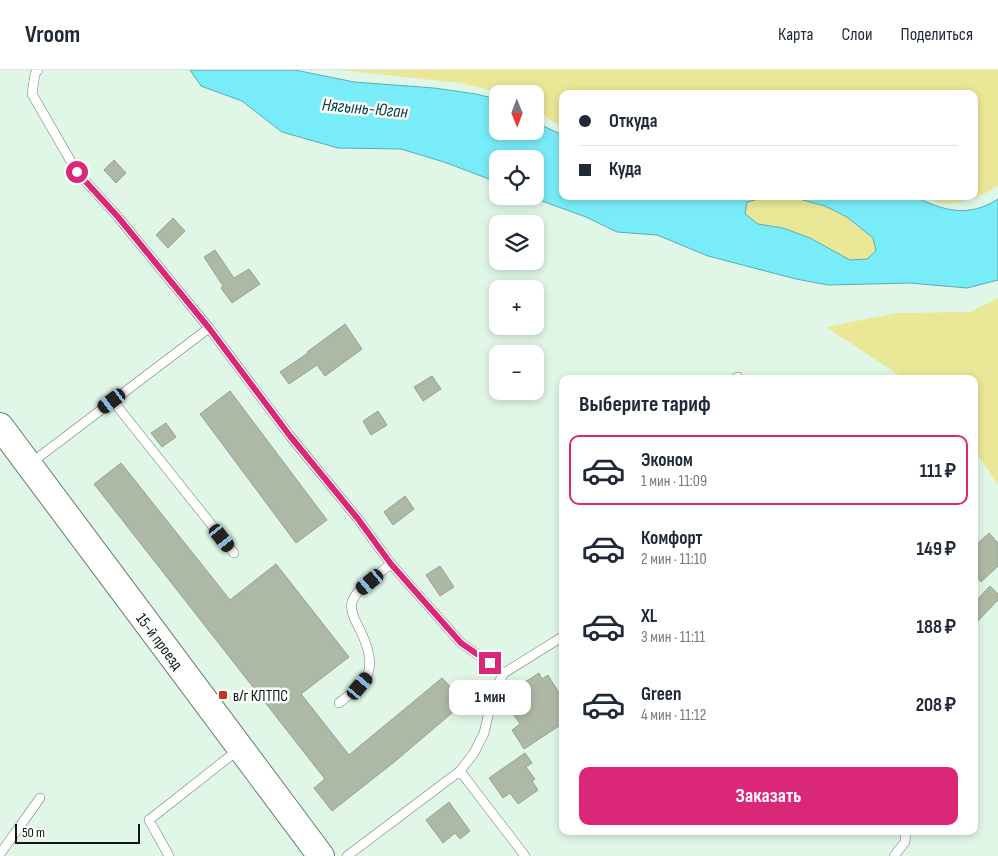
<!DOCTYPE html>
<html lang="ru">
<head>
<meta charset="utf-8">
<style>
	:root { --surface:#fff; --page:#f2f2f3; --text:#1f2937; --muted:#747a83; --line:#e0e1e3; --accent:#db2777 }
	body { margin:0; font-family:"Sofia Sans Condensed",sans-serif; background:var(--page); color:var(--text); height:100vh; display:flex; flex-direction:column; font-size:19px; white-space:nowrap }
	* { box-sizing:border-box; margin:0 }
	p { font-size:16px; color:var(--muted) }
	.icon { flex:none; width:28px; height:28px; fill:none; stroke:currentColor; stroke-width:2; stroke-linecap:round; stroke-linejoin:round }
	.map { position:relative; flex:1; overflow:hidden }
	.details { position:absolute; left:559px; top:305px; width:419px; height:460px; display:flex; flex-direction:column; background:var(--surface); border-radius:10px; box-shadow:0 2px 8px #0003 }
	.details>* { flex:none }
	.hud { position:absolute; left:559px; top:20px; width:419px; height:110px; border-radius:10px; box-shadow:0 2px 8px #0003; display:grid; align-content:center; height:110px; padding:0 20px; background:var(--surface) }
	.needle { width:32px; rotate:179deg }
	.fabs { position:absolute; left:489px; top:15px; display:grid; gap:10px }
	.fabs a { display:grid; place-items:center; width:55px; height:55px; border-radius:10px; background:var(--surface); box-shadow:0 2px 8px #0003; font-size:25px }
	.scale { position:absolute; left:15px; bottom:12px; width:125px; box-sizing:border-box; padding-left:5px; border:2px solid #101813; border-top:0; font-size:14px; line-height:18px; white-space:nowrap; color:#101813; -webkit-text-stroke:4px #fafefb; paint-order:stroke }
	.end { position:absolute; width:22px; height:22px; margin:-11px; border:6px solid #db2777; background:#fff; box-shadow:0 0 0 2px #fff }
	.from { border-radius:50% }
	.bubble { position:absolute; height:35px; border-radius:10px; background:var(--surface); box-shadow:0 2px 8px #0003; font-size:16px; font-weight:700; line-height:35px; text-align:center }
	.car { position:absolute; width:15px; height:30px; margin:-15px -8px; border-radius:6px; box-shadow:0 0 4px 1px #0007; background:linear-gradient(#222 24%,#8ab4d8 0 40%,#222 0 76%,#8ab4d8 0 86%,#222 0) }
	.hud b { display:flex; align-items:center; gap:18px; height:48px; font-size:19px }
	.hud b+b { border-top:1px solid var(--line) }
	.hud i { width:12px; height:12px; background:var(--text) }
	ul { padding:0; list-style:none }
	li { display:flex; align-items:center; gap:15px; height:70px; margin:0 10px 8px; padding:0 10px; border:2px solid transparent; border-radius:10px }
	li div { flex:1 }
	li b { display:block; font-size:19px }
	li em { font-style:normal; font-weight:700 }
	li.active { border-color:var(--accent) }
	li>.icon { width:45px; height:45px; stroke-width:1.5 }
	h2 { padding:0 20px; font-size:22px; line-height:60px }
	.button { display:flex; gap:10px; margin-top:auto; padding:10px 20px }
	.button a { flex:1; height:58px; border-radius:10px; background:var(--accent); color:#fff; font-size:20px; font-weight:700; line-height:58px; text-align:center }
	header { display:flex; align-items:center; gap:30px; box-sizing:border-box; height:70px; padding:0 25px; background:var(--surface); border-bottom:1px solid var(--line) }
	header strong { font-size:24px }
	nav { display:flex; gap:28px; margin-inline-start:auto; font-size:18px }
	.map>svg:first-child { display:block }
	.green { fill:#eae796 }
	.water { fill:#78ecf8; stroke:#59acb3 }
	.building { fill:#aeb9a5; stroke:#98a38e }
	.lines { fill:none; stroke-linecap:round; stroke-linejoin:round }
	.service-casing { stroke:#697d6f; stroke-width:10 }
	.secondary-casing { stroke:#697d6f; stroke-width:28 }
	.service { stroke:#fff; stroke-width:9 }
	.secondary { stroke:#fff; stroke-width:26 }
	.route { stroke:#db2777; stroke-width:6 }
	.poi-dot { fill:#c13620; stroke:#fafefb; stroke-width:2 }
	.labels { text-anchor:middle; stroke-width:5; stroke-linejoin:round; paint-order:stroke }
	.street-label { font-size:16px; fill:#101813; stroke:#fafefb }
	.poi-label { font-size:16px; fill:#101813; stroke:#fafefb; text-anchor:start }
	.water-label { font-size:18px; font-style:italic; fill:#053e44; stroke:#fafefb }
</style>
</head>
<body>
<header>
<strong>Vroom</strong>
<nav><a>Карта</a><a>Слои</a><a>Поделиться</a></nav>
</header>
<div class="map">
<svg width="998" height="786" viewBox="0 0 998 786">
	<rect width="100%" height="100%" fill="#e0f7e7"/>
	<path class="green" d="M340 0H998V116C982 126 960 135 941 133 937 133 931 129 927 126H974V24H562V56L550 50 535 37V24H506L460 13Z
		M774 126H788L825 136 847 147 873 168 876 181 867 189 850 190 783 158 758 154 744 144 747 132 762 128Z
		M998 228V415L974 379V309H905L826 257 897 243 970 242Z"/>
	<path class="water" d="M190 0H295L354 12 434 18 476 24 497 29 498 61H535V52L562 65V126H774L762 128 747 132 745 144 758 154 783 158 810 168 850 190 867 189 876 181 873 168 847 147 825 136 788 126H914C943 141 969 148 998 129V210L967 218 910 213 828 215 796 209 708 186 657 165 617 162 586 147 528 126H535V89H498L497 112 444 92 401 79 338 78 282 62 242 31 201 16Z"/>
	<path class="building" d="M114 90 126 103 116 113 104 100Z
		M173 148 185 161 168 178 156 165Z
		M215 180 234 208 249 199 260 214 232 233 221 218 223 216 204 187Z
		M345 254 362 279 325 306 317 295 289 314 280 302 308 283 307 282Z
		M432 306 441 319 423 331 414 317Z
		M230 321 327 450 296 473 200 344Z
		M378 341 387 355 371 365 363 351Z
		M166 353 176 367 162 377 151 363Z
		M121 393 230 530 276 494 349 587 301 624 349 685 442 608 465 632 393 693 332 741 314 718 325 709 94 414Z
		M405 426 414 439 393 455 384 442Z
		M989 463 998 473V496L981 512 974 504V477Z
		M440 496 454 517 440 526 426 505Z
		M990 516 998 524V530L974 555V533Z
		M539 603 542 609 548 605 562 628V654L524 679 512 660 520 654 502 627Z
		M525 683 532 693 526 697 535 709 532 711 538 720 518 734 510 723 503 728 489 708Z
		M449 732 470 761 460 769 455 763 443 773 426 750Z"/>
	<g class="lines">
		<g class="service-casing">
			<path id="service" d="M38 0 35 4 32 24 77 102 118 147 209 258
				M735 309 738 307
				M113 331 234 483
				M31 393 209 258 290 366 358 449 391 494 461 573 504 603 562 567
				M339 633C348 626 358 619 365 609 376 594 365 569 357 554 354 549 350 538 352 532 358 516 378 505 391 494
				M460 701 474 683 484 663 494 621 504 603
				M0 784 40 728
				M169 786 149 750 238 680
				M347 786 460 701 525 786
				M894 786 905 772 906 761"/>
		</g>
		<g class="secondary-casing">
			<path id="secondary" d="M0 356 321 786"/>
		</g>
		<use href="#service" class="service"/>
		<use href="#secondary" class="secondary"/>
	</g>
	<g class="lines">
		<path class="route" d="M77 102 118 147 209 258 290 366 358 449 391 494 461 573 490 593"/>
	</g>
	<rect class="poi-dot" x="218" y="620" width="10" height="10" rx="2.5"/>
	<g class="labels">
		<g class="street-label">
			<text transform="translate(160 571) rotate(53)" y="6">15-й проезд</text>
		</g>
		<g class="poi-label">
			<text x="233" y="631">в/г КЛТПС</text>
		</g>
		<g class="water-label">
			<text transform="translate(365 38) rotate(5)" y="6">Нягынь-Юган</text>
		</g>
	</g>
</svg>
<div class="fabs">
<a><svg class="needle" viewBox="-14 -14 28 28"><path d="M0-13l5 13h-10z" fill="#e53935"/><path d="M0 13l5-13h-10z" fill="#747a83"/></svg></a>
<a><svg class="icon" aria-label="locate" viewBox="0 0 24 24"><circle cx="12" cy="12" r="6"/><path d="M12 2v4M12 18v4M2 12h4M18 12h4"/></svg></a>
<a><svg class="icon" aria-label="layers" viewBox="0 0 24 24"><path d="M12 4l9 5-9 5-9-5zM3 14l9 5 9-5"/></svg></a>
<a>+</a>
<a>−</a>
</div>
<div class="scale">50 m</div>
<i class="end from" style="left:77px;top:102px"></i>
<i class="end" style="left:490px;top:593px"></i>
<div class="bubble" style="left:449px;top:610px;width:82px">1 мин</div>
<i class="car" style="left:112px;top:331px;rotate:233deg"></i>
<i class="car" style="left:222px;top:468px;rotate:142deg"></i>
<i class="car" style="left:370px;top:512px;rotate:230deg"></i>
<i class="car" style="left:360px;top:616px;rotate:40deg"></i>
<div class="hud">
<b><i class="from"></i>Откуда</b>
<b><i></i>Куда</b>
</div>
<section class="details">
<h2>Выберите тариф</h2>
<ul>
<li class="active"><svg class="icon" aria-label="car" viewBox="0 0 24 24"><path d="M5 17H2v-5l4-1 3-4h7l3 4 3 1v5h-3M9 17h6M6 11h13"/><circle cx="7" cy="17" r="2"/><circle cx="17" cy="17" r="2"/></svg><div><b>Эконом</b><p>1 мин · 11:09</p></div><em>111 ₽</em></li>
<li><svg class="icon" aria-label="car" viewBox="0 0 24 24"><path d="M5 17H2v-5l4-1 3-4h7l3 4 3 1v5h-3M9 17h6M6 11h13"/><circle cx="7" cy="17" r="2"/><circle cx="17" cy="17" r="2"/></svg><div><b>Комфорт</b><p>2 мин · 11:10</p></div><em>149 ₽</em></li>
<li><svg class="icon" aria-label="car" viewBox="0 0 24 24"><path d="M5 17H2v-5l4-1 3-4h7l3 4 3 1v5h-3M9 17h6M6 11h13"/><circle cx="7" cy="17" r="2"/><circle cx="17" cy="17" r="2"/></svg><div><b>XL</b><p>3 мин · 11:11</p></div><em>188 ₽</em></li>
<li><svg class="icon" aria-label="car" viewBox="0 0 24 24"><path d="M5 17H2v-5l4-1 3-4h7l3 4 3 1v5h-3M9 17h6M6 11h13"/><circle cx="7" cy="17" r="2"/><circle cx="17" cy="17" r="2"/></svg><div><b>Green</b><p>4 мин · 11:12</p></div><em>208 ₽</em></li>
</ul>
<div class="button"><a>Заказать</a></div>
</section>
</div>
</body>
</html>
